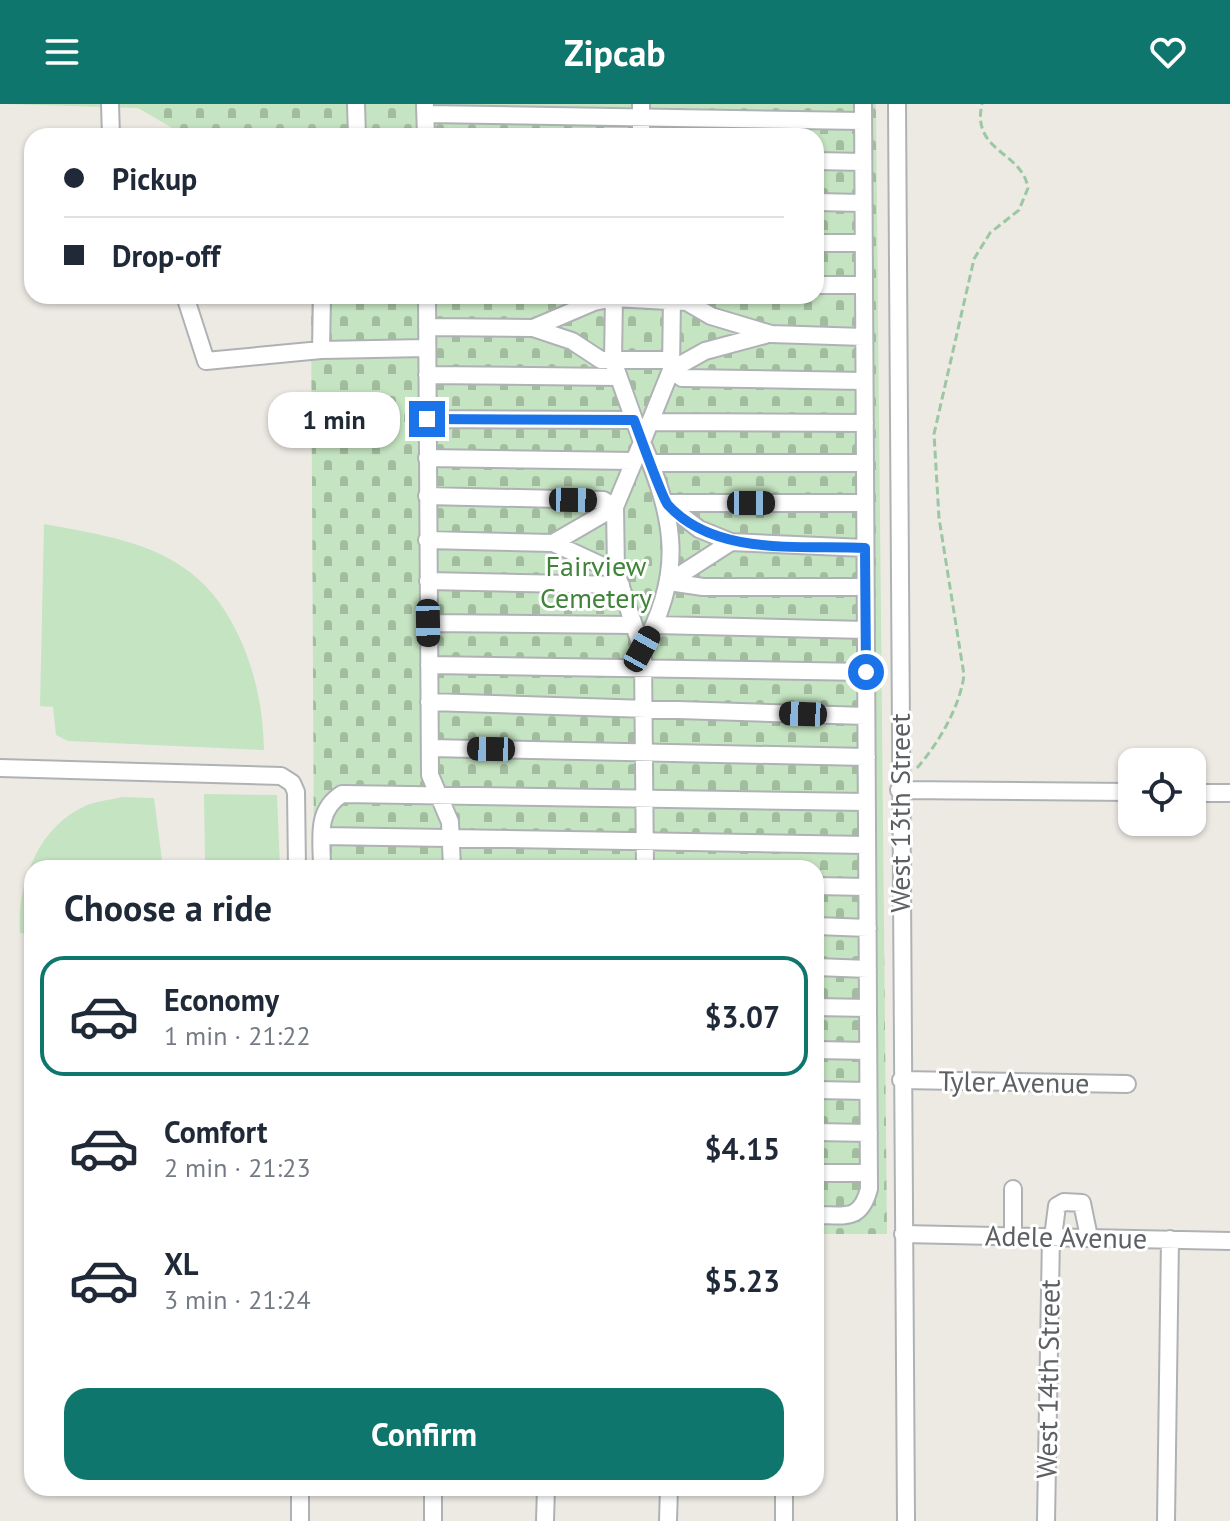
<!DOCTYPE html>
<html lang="en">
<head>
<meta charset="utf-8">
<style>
	:root { --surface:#fff; --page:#f2f2f3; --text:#1f2937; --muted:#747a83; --line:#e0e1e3; --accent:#0f766e }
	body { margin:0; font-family:"PT Sans",sans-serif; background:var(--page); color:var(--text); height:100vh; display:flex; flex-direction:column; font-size:30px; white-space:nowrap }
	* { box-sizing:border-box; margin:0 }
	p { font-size:26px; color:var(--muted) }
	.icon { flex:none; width:44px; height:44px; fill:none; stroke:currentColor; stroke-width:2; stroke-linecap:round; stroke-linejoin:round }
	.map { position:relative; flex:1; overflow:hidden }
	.sheet { position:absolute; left:24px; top:756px; width:800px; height:636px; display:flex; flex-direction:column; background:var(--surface); border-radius:24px; box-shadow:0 2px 6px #0004 }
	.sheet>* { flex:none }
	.guide { position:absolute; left:24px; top:24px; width:800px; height:176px; border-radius:24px; box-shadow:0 2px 6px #0004; display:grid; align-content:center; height:176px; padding:0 40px; background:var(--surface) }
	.controls { position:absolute; left:1118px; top:644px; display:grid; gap:16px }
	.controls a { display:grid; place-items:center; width:88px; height:88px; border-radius:16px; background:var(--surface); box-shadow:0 2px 6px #0004; font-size:40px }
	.end { position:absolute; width:36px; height:36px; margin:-18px; border:10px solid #1a73e8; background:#fff; box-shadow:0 0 0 4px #fff }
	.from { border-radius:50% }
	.bubble { position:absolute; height:56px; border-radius:24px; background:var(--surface); box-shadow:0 2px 6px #0004; font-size:26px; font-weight:700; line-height:56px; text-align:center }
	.car { position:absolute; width:24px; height:48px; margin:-24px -12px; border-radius:10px; box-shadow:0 0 6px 2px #0007; background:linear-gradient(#222 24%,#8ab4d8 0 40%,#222 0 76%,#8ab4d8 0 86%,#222 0) }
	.guide b { display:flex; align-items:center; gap:28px; height:76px; font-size:30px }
	.guide b+b { border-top:2px solid var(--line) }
	.guide i { width:20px; height:20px; background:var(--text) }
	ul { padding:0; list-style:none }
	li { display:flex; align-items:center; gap:24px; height:120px; margin:0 16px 12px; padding:0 24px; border:4px solid transparent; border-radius:24px }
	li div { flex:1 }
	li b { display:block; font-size:30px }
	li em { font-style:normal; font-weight:700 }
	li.current { border-color:var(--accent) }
	li>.icon { width:72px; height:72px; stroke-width:1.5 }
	h2 { padding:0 40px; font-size:36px; line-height:96px }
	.action { display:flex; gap:16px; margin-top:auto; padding:16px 40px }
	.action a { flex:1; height:92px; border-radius:24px; background:var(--accent); color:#fff; font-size:32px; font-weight:700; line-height:92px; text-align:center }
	header { display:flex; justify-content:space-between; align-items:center; height:104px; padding:0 40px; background:var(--accent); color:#fff; font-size:36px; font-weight:700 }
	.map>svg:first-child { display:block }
	.cemetery { fill:url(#cemetery-stones) }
	.garden { fill:#c5e4c1 }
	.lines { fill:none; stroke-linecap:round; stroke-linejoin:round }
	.minor-casing { stroke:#afb2b5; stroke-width:20 }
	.path { stroke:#9cc7a3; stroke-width:3; stroke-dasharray:8 4; stroke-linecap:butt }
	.minor { stroke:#fff; stroke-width:16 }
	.route { stroke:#1a73e8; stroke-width:10 }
	.labels { text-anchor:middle; stroke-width:6; stroke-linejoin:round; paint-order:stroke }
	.park-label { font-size:28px; fill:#40843a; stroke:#fff }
	.street-label { font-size:28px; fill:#5c6063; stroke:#fff }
</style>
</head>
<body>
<header><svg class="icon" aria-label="menu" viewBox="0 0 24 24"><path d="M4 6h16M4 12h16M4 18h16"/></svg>Zipcab<svg class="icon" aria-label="heart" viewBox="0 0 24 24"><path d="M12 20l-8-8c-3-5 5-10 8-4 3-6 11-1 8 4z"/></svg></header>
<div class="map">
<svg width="1230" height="1417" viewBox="0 0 1230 1417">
	<defs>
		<pattern id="cemetery-stones" width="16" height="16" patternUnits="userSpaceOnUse" patternTransform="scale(2)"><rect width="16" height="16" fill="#c5e4c1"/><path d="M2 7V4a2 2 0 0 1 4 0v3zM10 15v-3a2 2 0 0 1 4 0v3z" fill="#a3bca0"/></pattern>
	</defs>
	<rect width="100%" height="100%" fill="#edeae4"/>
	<path class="cemetery" d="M5 0H876L887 1130H816V764H314L311 192H816V32H186L138 4Z"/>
	<path class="garden" d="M44 420C134 436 203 447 242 539 257 575 263 607 264 646L68 637 56 631 53 603 40 602Z
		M204 690 277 691 280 764H211L205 758Z
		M122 693 154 694 163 764H32V831L20 829C17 780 37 724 85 702 96 697 111 696 122 693Z"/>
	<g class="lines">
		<g class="minor-casing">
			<path id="minor" d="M110 0 111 32
				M356 0 357 32
				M897 0 906 1417
				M425 2 426 32
				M426 10 863 17
				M641 32V0
				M816 57 863 58
				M816 98 863 99
				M816 139H863
				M816 181H864
				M185 192 206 257 321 246
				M322 192 321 246 427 244
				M427 192 430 671 450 718 452 764
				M614 192 613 257 642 338 671 266 672 192
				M427 223 533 224 594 198 614 194 687 198 711 212 771 230 864 233
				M533 224 572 237 601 256H671
				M765 231 705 247 671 266 682 274 864 277
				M427 271 618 273
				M427 315 634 316
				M650 318 865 319
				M642 338C675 416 685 468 642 545L616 468 615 403Z
				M427 354 634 357
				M651 359H865
				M427 392 603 396 615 403 553 439 427 436
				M665 399 699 425 731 438 865 444
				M665 399H865
				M553 439 616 468
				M428 477 621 481
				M669 478 703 483H865
				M669 478 731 438
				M428 519 634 521
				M655 521 866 526
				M643 554 645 764
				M429 561 866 568
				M429 598 866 612
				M430 644 867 653
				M0 664 281 672 292 679 296 688 297 764
				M899 686 1132 688
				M1192 689H1230
				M322 732 867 741
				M322 764C322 735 315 707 342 690L867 698
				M816 782 867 783
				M816 822 868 824
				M816 863 868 865
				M816 903 868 904
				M816 946 868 947
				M901 976 1127 980
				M816 986 868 987
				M816 1028 869 1029
				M816 1069H869
				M816 1111C845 1111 860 1118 869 1085L863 0
				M903 1130 1230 1137
				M1013 1132V1085
				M1053 1133 1057 1102 1064 1098 1082 1099 1089 1133
				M300 1384V1417
				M433 1417V1384
				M545 1417 546 1384
				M668 1417 669 1384
				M784 1417V1384
				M1046 1417 1051 1132
				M1166 1417 1170 1135"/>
		</g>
		<path class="path" d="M917 664C938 640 960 603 964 571L939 414 934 330 974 155 990 129 1019 106 1028 84C1022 47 971 48 982 0"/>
		<use href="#minor" class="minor"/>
	</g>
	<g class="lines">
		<path class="route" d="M427 315 634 316C639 329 662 394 668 401 715 453 801 441 865 444L866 568"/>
	</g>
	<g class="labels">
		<g class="park-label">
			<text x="596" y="472">Fairview<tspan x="596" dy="32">Cemetery</tspan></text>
		</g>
		<g class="street-label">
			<text transform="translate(900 709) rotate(-90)" y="10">West 13th Street</text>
			<text transform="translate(1014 978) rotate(1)" y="10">Tyler Avenue</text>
			<text transform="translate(1066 1133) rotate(1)" y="10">Adele Avenue</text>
			<text transform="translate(1048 1275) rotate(-89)" y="10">West 14th Street</text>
		</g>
	</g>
</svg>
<div class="controls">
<a><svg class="icon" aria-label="locate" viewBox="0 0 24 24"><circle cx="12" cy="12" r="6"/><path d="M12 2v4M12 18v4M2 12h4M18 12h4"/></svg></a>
</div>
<i class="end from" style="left:866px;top:568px"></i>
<i class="end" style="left:427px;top:315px"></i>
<div class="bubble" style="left:268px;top:288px;width:132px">1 min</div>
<i class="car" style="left:573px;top:396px;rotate:91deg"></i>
<i class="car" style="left:751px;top:399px;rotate:90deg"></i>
<i class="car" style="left:428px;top:519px;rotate:179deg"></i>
<i class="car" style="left:642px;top:545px;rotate:29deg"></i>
<i class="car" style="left:803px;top:610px;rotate:272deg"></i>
<i class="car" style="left:491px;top:645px;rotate:271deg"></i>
<div class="guide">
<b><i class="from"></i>Pickup</b>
<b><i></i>Drop-off</b>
</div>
<section class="sheet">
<h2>Choose a ride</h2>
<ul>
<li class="current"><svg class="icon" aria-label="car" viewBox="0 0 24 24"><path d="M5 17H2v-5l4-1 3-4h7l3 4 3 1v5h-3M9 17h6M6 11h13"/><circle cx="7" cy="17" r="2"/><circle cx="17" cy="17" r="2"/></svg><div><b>Economy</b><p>1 min · 21:22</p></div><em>$3.07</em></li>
<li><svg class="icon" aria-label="car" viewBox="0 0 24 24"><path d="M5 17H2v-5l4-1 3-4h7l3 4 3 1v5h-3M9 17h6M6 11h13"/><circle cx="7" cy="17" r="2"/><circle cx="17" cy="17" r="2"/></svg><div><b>Comfort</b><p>2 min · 21:23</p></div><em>$4.15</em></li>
<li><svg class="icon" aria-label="car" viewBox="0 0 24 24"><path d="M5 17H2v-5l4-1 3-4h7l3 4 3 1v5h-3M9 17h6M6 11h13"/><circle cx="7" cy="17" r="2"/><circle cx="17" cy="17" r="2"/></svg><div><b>XL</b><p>3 min · 21:24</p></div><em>$5.23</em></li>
</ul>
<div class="action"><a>Confirm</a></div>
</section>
</div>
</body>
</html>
